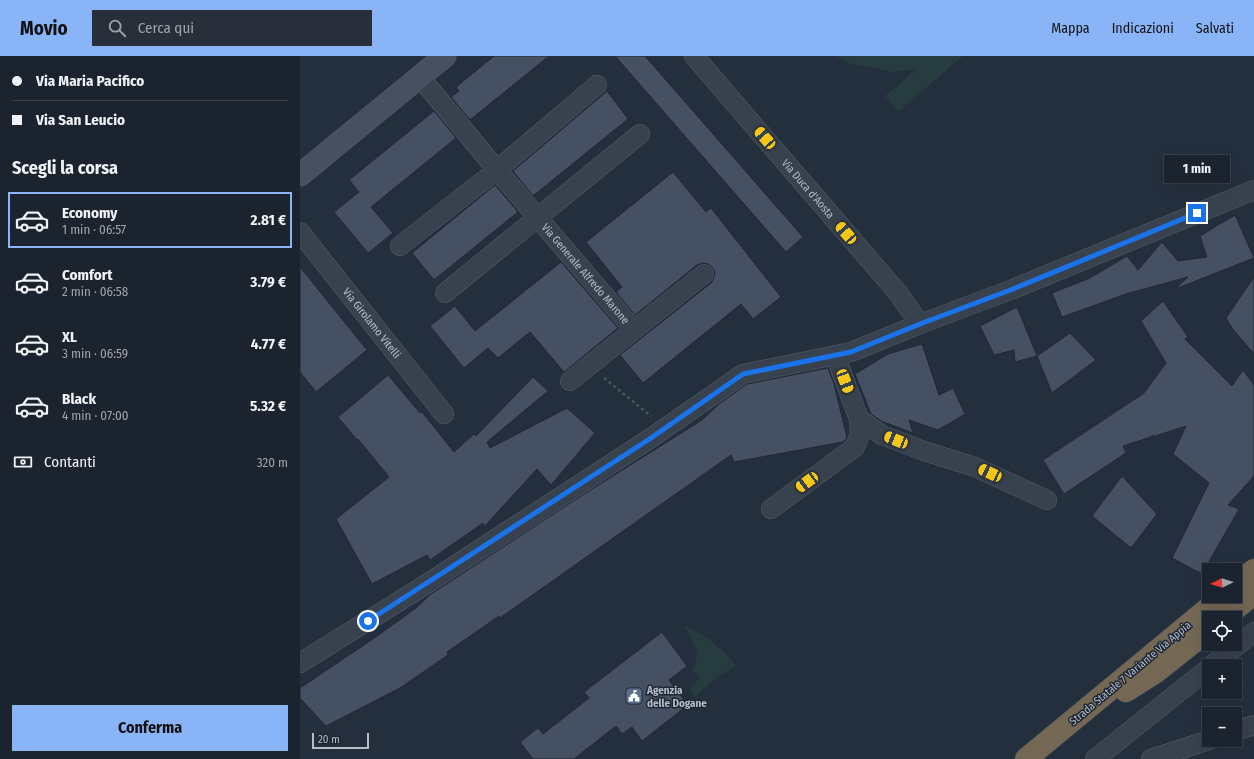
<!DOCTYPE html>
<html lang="it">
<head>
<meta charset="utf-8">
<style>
	:root { --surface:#1b232e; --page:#282f3a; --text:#f1f3f6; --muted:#a0a4aa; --line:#39404a; --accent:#8ab4f8 }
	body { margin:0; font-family:"Fira Sans Condensed",sans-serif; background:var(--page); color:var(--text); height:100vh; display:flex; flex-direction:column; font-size:15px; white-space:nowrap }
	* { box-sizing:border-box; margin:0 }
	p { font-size:13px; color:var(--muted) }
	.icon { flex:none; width:22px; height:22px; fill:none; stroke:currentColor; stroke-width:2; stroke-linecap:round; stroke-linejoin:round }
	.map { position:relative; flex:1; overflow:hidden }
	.drawer { display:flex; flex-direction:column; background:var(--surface); width:300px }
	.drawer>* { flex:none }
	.banner { display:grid; align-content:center; height:88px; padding:0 12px; background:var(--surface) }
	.needle { width:26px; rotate:265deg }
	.tools { position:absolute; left:902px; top:507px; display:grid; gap:8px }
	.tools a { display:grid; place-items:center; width:40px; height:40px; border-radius:0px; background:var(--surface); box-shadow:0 4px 16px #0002,0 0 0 1px var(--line); font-size:20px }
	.scale { position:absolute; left:12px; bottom:10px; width:57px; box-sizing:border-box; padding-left:4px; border:2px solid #b4bcc9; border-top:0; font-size:11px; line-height:14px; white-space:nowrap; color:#b4bcc9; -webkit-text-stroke:3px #1d2633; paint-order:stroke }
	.end { position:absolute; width:18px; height:18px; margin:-9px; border:5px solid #1a73e8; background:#fff; box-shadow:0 0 0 2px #fff }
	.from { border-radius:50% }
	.bubble { position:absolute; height:28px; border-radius:0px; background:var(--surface); box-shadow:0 4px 16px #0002,0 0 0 1px var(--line); font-size:13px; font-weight:700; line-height:28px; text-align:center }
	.car { position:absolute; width:12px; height:24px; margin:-12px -6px; border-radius:5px; box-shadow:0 0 3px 1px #0007; background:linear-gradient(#f5c518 24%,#345 0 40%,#f5c518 0 76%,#345 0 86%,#f5c518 0) }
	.banner b { display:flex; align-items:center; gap:14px; height:38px; font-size:15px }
	.banner b+b { border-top:1px solid var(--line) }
	.banner i { width:10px; height:10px; background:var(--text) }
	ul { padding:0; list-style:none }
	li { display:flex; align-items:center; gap:12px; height:56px; margin:0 8px 6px; padding:0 4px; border:2px solid transparent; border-radius:0px }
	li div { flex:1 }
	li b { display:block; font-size:15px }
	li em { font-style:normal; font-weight:700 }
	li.selected { border-color:var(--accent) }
	li>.icon { width:36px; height:36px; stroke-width:1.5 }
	h2 { padding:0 12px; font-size:18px; line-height:48px }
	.pay { display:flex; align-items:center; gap:10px; height:44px; padding:0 12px; font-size:15px }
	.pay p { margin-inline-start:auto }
	.primary-button { display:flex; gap:8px; margin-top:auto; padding:8px 12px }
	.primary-button a { flex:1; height:46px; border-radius:0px; background:var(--accent); color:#111; font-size:16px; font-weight:700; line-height:46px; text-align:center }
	header { display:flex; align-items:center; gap:24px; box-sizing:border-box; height:56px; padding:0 20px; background:var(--accent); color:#111 }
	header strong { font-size:19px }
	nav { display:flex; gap:22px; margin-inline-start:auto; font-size:14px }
	.search { width:280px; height:36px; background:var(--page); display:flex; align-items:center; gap:10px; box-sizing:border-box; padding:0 14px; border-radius:0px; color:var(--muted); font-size:15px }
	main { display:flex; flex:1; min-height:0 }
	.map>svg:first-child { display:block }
	.green { fill:#263c3f }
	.building { fill:#455162; stroke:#1f2835 }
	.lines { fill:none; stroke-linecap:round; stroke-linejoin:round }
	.street-casing { stroke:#565f6c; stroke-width:20 }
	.secondary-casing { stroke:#565f6c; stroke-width:23 }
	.highway-casing { stroke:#434c59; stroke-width:23 }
	.path { stroke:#44595c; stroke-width:2.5; stroke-dasharray:3 3; stroke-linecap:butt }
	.street { stroke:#38414e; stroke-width:19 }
	.secondary { stroke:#465061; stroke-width:22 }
	.highway { stroke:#746855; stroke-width:22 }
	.route { stroke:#1a73e8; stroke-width:5 }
	.labels { text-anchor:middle; stroke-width:3; stroke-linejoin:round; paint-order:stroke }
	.street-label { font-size:11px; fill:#b4bcc9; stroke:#1d2633 }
	.poi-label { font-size:11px; font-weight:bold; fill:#b4bcc9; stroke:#1d2633; text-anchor:start }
</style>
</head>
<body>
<header>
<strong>Movio</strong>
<div class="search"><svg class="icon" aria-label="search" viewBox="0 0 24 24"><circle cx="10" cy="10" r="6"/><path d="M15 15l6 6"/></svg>Cerca qui</div>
<nav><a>Mappa</a><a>Indicazioni</a><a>Salvati</a></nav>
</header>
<main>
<section class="drawer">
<div class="banner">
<b><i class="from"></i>Via Maria Pacifico</b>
<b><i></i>Via San Leucio</b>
</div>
<h2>Scegli la corsa</h2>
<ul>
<li class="selected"><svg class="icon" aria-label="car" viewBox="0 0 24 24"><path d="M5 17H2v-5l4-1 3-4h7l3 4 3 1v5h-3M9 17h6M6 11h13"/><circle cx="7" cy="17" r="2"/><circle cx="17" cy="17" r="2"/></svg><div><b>Economy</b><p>1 min · 06:57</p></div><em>2.81 €</em></li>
<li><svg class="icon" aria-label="car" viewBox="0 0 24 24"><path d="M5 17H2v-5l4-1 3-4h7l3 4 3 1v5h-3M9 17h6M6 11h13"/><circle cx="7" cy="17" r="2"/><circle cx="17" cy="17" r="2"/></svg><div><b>Comfort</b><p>2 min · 06:58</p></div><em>3.79 €</em></li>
<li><svg class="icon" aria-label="car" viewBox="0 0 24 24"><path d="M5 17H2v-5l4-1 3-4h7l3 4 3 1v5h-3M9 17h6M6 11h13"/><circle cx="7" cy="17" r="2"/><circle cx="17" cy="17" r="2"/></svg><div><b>XL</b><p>3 min · 06:59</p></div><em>4.77 €</em></li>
<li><svg class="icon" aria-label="car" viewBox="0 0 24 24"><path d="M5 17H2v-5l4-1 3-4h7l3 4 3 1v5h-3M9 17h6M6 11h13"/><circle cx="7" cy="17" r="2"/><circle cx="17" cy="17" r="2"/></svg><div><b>Black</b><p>4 min · 07:00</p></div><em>5.32 €</em></li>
</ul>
<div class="pay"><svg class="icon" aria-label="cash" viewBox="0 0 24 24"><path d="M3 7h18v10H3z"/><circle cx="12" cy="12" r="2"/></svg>Contanti<p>320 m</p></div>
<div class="primary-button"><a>Conferma</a></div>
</section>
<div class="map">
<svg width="954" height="703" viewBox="0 0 954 703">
	<rect width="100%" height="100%" fill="#242f3e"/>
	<path class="green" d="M536 0H663L599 55 585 40 617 13 593 16 548 7Z
		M384 570C403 576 425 595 436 610L419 620 394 641 390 633 400 622 392 614C403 599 393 583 384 570Z"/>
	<path class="building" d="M194 0H249L170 64 151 41 159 35 156 31Z
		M315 0H345L503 181 486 196Z
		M307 35 328 63 233 140 213 115Z
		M134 55 156 82 71 151 93 177 68 197 34 156 59 136 49 124Z
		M373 116 406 156 411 152 481 241 453 263 441 248 343 327 320 299 411 227 414 222 415 216 412 211 408 208 402 207 397 209 335 259 316 236 322 231 286 186Z
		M195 129 218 156 134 224 112 197Z
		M935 159 954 202 878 232 877 231 888 221 826 238 762 261 752 237 790 222 827 200 838 214 862 186 878 205 907 201 900 180Z
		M261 206 318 272 264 316 230 276 198 302 188 292 164 312 130 270 155 250 175 275Z
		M0 211 67 294 16 336 0 316Z
		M954 221V298L932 272 926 262Z
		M863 245 888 281 885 283 932 330 943 314 954 329V420L928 449 939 453 902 518 872 502 909 427 873 398 886 370 852 381 854 379 848 382 823 390 826 397 764 438 743 404 844 337 866 307 841 265Z
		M717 251 737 300 715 306 714 294 694 299 680 270Z
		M770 277 796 304 752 337 737 300Z
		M622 288 639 339 653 332 665 358 638 374 609 364 613 377 581 365 571 358 555 318 588 298Z
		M528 312 534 328 547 382 543 386 434 406 431 399 200 562 199 560 147 596 148 599 100 632 26 670 0 642V632L70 585 116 552 131 538 281 440 402 364 419 348 447 328Z
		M88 319 120 357 122 356 154 396 174 378 176 380 233 321 248 335 187 386 190 392 267 352 295 377 251 429 237 413 184 471 183 467 130 504 127 499 72 528 36 463 89 421 58 383 57 384 38 361Z
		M822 420 857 458 831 492 792 460Z
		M362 576 387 610 369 624 388 649 342 685 332 671 322 678 316 670 274 703H233L220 686 238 672 243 678 289 642 284 636Z"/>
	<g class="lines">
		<g class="street-casing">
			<g id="street">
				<path id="s1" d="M394 0 598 237 620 268"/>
				<path id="s2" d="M120 21 197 114 334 274"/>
				<path id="s3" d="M0 176 144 358"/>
				<path d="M100 190 197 114 297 29"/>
				<path d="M145 237 340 78"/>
				<path d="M270 325 404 218"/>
				<path d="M559 363 582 379 624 395 675 411 747 444"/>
				<path d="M471 453 555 391 560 378 559 363 535 299"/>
				<path d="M0 607 122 531 351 382 443 318 551 296 620 268 713 233 954 134"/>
				<path d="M911 610 954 576"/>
				<path d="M935 675 954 669"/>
				<path d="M795 703 909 612"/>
				<path d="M851 703 909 684"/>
			</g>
		</g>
		<g class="secondary-casing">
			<path id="secondary" d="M0 119 145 0"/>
		</g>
		<g class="highway-casing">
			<path id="highway" d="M935 530 954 514
				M924 562 954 538
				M826 635 856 616 909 574
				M726 703 923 540"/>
		</g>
		<path class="path" d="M304 322 351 360"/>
		<use href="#street" class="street"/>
		<use href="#secondary" class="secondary"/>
		<use href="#highway" class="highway"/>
	</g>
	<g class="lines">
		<path class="route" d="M68 565 351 382 443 318 551 296 620 268 713 233 897 157"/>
	</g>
	<defs>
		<g id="civic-square" transform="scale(0.9)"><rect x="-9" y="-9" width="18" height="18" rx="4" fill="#5c6f8a" stroke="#1d2633"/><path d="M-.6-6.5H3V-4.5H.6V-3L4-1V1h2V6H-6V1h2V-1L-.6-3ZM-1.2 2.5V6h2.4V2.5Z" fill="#fff"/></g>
	</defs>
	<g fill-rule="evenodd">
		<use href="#civic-square" x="334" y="640"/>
	</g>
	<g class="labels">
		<g class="street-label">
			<text dy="4" stroke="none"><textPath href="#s1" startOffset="175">Via Duca d'Aosta</textPath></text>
			<text dy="4" stroke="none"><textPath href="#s2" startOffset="257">Via Generale Alfredo Marone</textPath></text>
			<text dy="4" stroke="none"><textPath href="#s3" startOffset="116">Via Girolamo Vitelli</textPath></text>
			<text transform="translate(830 617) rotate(-40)" y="4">Strada Statale 7 Variante Via Appia</text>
		</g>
		<g class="poi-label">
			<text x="347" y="638">Agenzia<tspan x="347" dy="13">delle Dogane</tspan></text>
		</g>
	</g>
</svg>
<div class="tools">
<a><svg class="needle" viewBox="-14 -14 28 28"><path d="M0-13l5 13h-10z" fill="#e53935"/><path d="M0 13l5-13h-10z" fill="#a0a4aa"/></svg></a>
<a><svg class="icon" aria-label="locate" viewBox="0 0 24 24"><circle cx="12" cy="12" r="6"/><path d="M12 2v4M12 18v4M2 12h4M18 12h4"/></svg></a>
<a>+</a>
<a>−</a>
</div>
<div class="scale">20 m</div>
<i class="end from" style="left:68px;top:565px"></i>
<i class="end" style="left:897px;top:157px"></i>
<div class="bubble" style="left:864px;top:99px;width:66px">1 min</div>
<i class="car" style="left:465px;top:82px;rotate:319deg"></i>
<i class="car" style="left:546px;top:177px;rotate:319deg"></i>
<i class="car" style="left:545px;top:325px;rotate:159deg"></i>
<i class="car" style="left:596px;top:384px;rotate:292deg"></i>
<i class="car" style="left:690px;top:417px;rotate:295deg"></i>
<i class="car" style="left:507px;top:426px;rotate:234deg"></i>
</div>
</main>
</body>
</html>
